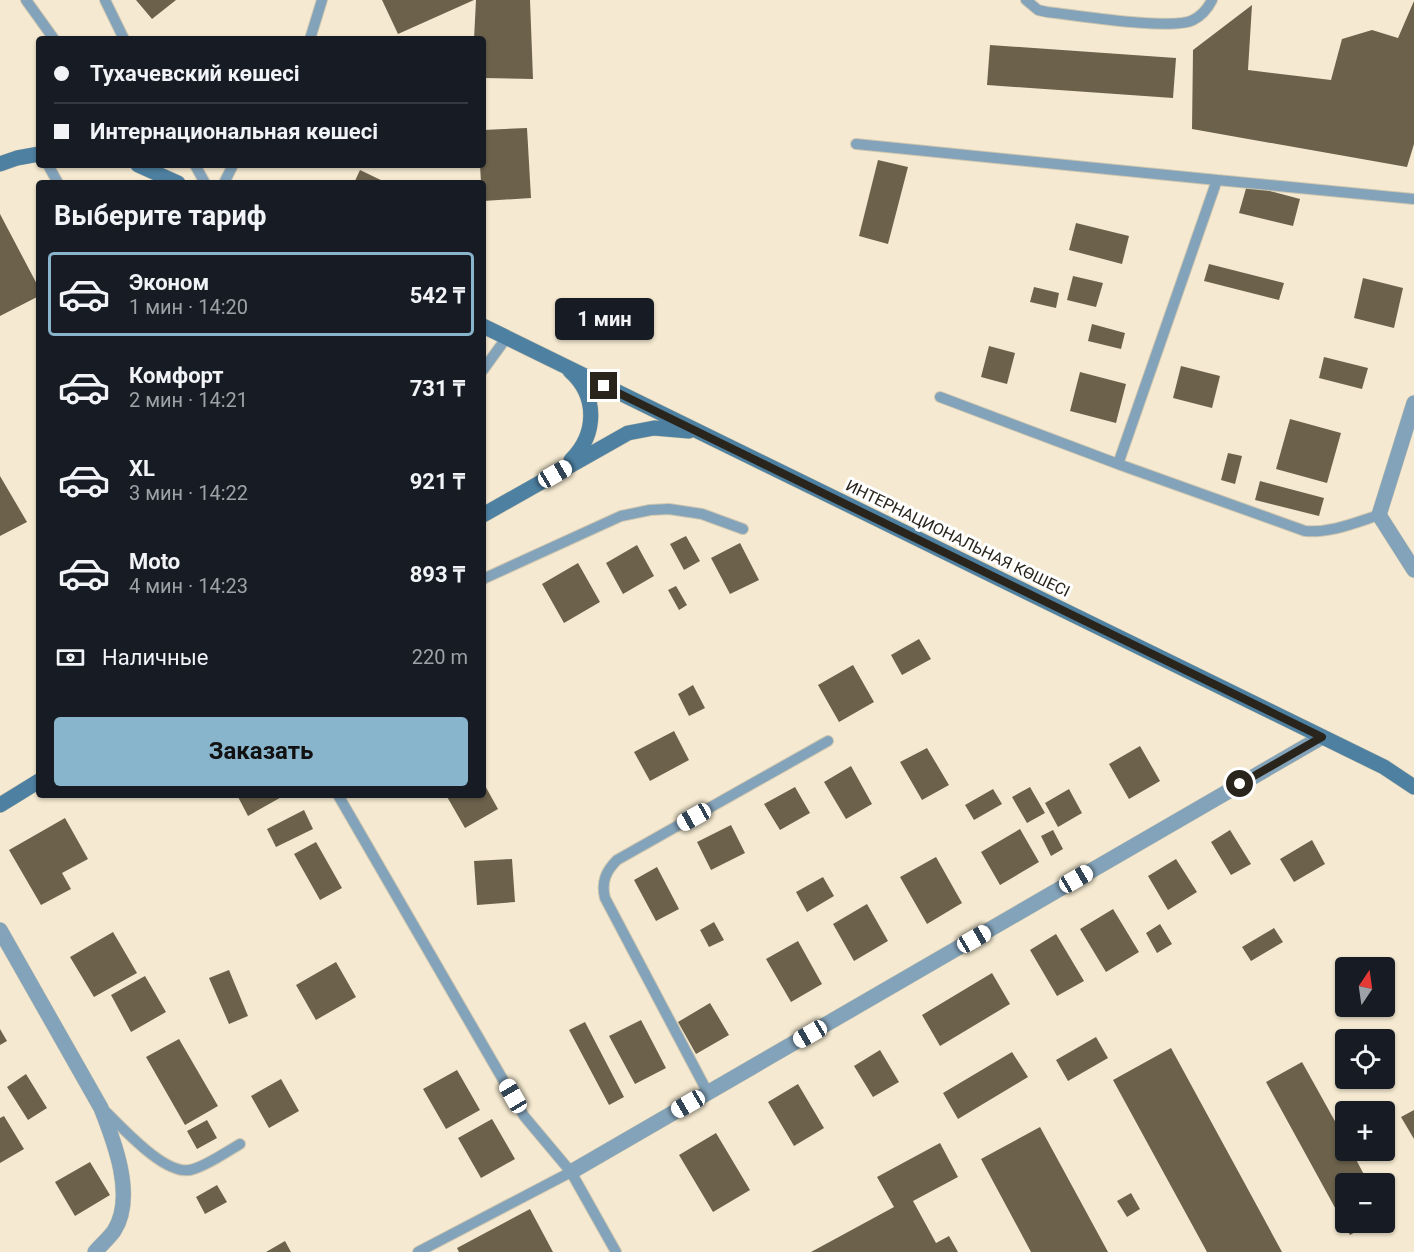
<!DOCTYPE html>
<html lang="ru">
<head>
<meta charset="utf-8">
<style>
	:root { --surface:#171b24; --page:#242831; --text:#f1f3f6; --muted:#9ea1a6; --line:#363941; --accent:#89b5cc }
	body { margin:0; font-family:Roboto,sans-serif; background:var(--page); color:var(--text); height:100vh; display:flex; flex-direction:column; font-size:22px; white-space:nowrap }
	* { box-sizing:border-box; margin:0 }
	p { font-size:20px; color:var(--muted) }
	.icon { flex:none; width:33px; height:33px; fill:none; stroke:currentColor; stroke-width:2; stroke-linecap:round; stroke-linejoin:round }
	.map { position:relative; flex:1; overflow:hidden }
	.panel { position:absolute; left:36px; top:180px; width:450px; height:618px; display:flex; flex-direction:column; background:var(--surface); border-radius:6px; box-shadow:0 2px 4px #0004 }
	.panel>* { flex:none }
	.top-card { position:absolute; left:36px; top:36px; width:450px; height:132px; border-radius:6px; box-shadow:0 2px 4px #0004; display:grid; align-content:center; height:132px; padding:0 18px; background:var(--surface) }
	.needle { width:39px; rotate:13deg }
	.buttons { position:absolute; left:1335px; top:957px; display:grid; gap:12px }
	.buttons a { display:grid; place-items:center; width:60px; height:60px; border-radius:6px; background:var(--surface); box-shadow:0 2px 4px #0004; font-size:30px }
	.end { position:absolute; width:27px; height:27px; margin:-14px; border:8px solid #2a251c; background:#fff; box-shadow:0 0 0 3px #fff }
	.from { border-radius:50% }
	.bubble { position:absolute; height:42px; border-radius:6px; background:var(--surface); box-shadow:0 2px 4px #0004; font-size:20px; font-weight:700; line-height:42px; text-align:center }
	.car { position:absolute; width:18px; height:36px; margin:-18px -9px; border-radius:8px; box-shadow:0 0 4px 2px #0007; background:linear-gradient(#fff 24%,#345 0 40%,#fff 0 76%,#345 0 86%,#fff 0) }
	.top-card b { display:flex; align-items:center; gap:21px; height:57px; font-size:22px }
	.top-card b+b { border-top:2px solid var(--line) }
	.top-card i { width:15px; height:15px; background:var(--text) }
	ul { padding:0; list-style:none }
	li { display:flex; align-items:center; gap:18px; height:84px; margin:0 12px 9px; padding:0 6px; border:3px solid transparent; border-radius:6px }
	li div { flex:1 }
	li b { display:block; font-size:22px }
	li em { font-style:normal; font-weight:700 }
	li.active { border-color:var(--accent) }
	li>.icon { width:54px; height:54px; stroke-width:1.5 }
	h2 { padding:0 18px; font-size:27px; line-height:72px }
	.pay { display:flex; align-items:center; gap:15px; height:66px; padding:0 18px; font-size:22px }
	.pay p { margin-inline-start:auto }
	.action { display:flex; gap:12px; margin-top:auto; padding:12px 18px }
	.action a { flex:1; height:69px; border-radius:6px; background:var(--accent); color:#111; font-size:24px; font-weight:700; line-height:69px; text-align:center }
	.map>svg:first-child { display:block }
	.building { fill:#6c624c }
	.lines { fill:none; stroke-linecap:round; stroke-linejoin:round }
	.lane-casing { stroke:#d0c7b0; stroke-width:12 }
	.street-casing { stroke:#d0c7b0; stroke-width:16 }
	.secondary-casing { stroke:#d0c7b0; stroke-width:16 }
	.lane { stroke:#83a3ba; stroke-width:10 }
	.street { stroke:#83a3ba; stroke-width:15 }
	.secondary { stroke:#4e80a1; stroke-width:15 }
	.route { stroke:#2a251c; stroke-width:8 }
	.labels { text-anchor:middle; stroke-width:6; stroke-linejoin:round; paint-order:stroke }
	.street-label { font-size:16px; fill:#2a251c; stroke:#fff }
</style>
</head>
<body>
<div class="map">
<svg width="1414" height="1252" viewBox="0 0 1414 1252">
	<rect width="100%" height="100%" fill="#f5ead1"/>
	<path class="building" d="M136 0H176L152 19Z
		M382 0H474L398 34Z
		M476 0H530L533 79 483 78V39H474Z
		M1414 1V144L1407 167 1192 129 1193 50 1252 5 1248 70 1331 80 1342 39 1372 30 1398 38Z
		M990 45 1176 58 1173 98 987 85Z
		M527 128 531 198 483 201V183H481L480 165H483V130Z
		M878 160 908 167 888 244 859 236Z
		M360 170 387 183H354Z
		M1247 185 1300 199 1293 226 1239 213Z
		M0 214 39 288V296L0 316Z
		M1076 223 1129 236 1122 264 1069 250Z
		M1209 264 1284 283 1279 300 1204 281Z
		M1073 276 1103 283 1096 307 1067 300Z
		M1363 278 1403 288 1394 328 1354 318Z
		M1034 287 1059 293 1056 308 1030 302Z
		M1092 324 1125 333 1121 349 1088 341Z
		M989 346 1015 353 1007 384 981 377Z
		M1324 357 1368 368 1362 389 1319 378Z
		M1181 366 1220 376 1212 408 1173 398Z
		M1080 372 1126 384 1116 423 1070 411Z
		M1290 419 1341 433 1327 483 1276 469Z
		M1228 453 1242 456 1235 484 1221 480Z
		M0 476 27 522 0 536Z
		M1260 481 1324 498 1319 516 1255 500Z
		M686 536 700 561 684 570 670 544Z
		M740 543 759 580 730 594 711 558Z
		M637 545 654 576 623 594 606 563Z
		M578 563 600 602 564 623 542 584Z
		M676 586 687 605 679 610 668 590Z
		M919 639 931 659 902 675 891 655Z
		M853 665 874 702 839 722 818 685Z
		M693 685 705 708 689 716 678 694Z
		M674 731 689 760 650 781 634 752Z
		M1140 746 1160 781 1129 799 1109 764Z
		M927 748 949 785 922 800 900 762Z
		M851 766 872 804 846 819 824 782Z
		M483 782 498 809 465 828 446 795H483Z
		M795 787 810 813 780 830 764 804Z
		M1030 787 1045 813 1027 823 1012 797Z
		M993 789 1002 804 974 820 965 805Z
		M1069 789 1082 813 1058 827 1045 803Z
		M237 795H285L248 816Z
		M304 810 313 829 276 847 267 829Z
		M65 818 88 859 62 873 71 889 41 905 9 850Z
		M731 825 745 853 711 870 697 842Z
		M1020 829 1039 862 1000 885 981 852Z
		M1053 830 1063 849 1051 856 1041 836Z
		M1230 830 1251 864 1231 875 1211 842Z
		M1312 840 1325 864 1294 882 1280 859Z
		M316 842 342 888 320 900 294 854Z
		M936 857 962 903 927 924 900 877Z
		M512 859 515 902 477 905 474 861Z
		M1176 859 1197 892 1168 910 1148 876Z
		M657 867 679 909 656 921 634 880Z
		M823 877 834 896 807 912 796 892Z
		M867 904 888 941 854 961 833 924Z
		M1113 909 1139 952 1106 972 1080 929Z
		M714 922 724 940 709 947 700 930Z
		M1160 924 1172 944 1157 953 1146 933Z
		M1274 928 1283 942 1251 961 1242 947Z
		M113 932 137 973 94 997 70 957Z
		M1056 934 1084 981 1057 996 1030 950Z
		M798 941 822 984 791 1002 766 959Z
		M336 962 356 997 316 1020 296 985Z
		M229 970 248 1016 229 1024 209 978Z
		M992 973 1010 1004 940 1046 922 1015Z
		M145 976 166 1012 131 1032 111 995Z
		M710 1003 729 1035 696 1054 678 1022Z
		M641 1020 666 1068 635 1084 609 1036Z
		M585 1022 624 1097 609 1105 569 1030Z
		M0 1029 7 1041 0 1045Z
		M1096 1037 1108 1058 1068 1081 1056 1060Z
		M179 1039 218 1106 185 1125 146 1057Z
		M1171 1048 1282 1252H1207L1113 1080Z
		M880 1050 899 1082 873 1097 854 1066Z
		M1012 1052 1028 1077 958 1119 943 1093Z
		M1302 1062 1346 1141V1150H1351L1369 1184H1346V1222H1373L1350 1235 1266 1082Z
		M457 1070 480 1110 446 1129 423 1089Z
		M26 1074 47 1108 28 1120 7 1087Z
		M281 1079 299 1111 269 1128 251 1096Z
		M798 1084 824 1128 794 1146 768 1102Z
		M1414 1110V1139L1401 1117Z
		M4 1116 24 1149 0 1163V1118Z
		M492 1119 515 1159 481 1178 458 1138Z
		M207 1120 217 1138 197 1149 187 1131Z
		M1040 1127 1108 1252H1031L981 1159Z
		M716 1133 750 1190 713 1212 679 1155Z
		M940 1143 958 1177 913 1201 936 1243 949 1236 958 1252H811L894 1207 877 1177Z
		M90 1162 110 1195 75 1216 55 1182Z
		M217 1185 227 1202 205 1214 196 1197Z
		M1131 1193 1140 1209 1127 1217 1117 1201Z
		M530 1209 553 1252H459L457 1248Z
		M285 1241 291 1252H266Z"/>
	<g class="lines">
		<g class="lane-casing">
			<path id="lane" d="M26 0 54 39
				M105 0 124 39
				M1026 0 1038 10 1047 12C1076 15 1172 31 1193 20 1201 16 1208 8 1212 0
				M310 39 322 0
				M856 144 1217 180 1118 464 1305 531C1331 533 1354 523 1379 515
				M48 165 58 183
				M195 165 205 183
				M1217 180 1414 199
				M224 183 233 165
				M483 370 507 337
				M940 397 1118 464
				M483 579 621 516 650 510 669 509 702 514 743 529
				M338 795 524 1116 571 1172 616 1252
				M708 1093 605 898C601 882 606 871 617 860L828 741
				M104 1110C122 1127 164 1175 190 1170 205 1167 226 1152 240 1144
				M418 1252 571 1172 573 1176"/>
		</g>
		<g class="street-casing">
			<path id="street" d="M1414 403 1379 515 1414 570
				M0 930 101 1108C114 1141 136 1197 114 1231 109 1238 101 1245 95 1252
				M571 1172 1322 737"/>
		</g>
		<g class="secondary-casing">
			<path id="secondary" d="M0 164 17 158 39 154
				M138 165 178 183
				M483 326 1384 767 1414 787
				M570 371C598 396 597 434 571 460
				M483 515 628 433 654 428 689 431
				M0 805 39 781"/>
		</g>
		<use href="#lane" class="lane"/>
		<use href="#street" class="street"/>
		<use href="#secondary" class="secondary"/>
	</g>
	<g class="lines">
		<path class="route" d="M604 386 1322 737 1240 784"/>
	</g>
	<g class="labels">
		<g class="street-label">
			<text transform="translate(958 538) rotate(26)" y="6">ИНТЕРНАЦИОНАЛЬНАЯ КӨШЕСІ</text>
		</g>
	</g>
</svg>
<div class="buttons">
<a><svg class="needle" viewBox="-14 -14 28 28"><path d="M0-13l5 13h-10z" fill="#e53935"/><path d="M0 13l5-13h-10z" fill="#9ea1a6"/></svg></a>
<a><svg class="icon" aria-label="locate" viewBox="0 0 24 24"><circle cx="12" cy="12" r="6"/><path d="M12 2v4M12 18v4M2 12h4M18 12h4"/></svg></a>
<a>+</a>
<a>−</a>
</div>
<i class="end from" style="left:1240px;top:784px"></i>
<i class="end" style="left:604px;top:386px"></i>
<div class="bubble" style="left:555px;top:298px;width:99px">1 мин</div>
<i class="car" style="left:555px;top:474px;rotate:60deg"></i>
<i class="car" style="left:694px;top:817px;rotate:241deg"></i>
<i class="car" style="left:1076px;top:879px;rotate:60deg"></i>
<i class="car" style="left:974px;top:939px;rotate:60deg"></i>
<i class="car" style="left:810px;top:1034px;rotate:240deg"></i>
<i class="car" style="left:513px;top:1096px;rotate:330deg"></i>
<i class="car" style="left:688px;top:1104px;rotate:240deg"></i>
<div class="top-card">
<b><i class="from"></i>Тухачевский көшесі</b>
<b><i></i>Интернациональная көшесі</b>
</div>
<section class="panel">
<h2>Выберите тариф</h2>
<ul>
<li class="active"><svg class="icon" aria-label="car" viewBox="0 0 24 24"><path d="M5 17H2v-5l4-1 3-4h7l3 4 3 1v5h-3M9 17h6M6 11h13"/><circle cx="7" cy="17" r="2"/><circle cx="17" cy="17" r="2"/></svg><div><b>Эконом</b><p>1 мин · 14:20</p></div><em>542 ₸</em></li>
<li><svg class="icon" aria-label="car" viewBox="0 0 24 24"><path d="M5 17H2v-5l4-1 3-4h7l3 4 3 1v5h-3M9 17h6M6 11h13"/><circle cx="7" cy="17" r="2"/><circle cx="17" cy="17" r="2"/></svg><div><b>Комфорт</b><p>2 мин · 14:21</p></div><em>731 ₸</em></li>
<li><svg class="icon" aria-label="car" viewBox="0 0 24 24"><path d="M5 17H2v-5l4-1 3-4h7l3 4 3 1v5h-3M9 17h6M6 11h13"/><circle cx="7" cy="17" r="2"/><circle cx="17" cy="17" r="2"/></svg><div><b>XL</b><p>3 мин · 14:22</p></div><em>921 ₸</em></li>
<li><svg class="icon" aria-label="car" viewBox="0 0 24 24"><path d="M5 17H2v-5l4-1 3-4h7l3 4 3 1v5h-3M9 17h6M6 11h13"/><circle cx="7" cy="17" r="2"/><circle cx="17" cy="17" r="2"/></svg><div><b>Moto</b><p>4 мин · 14:23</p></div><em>893 ₸</em></li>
</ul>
<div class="pay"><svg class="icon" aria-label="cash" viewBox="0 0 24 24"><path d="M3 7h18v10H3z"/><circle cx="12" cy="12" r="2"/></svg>Наличные<p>220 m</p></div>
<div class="action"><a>Заказать</a></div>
</section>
</div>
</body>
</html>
